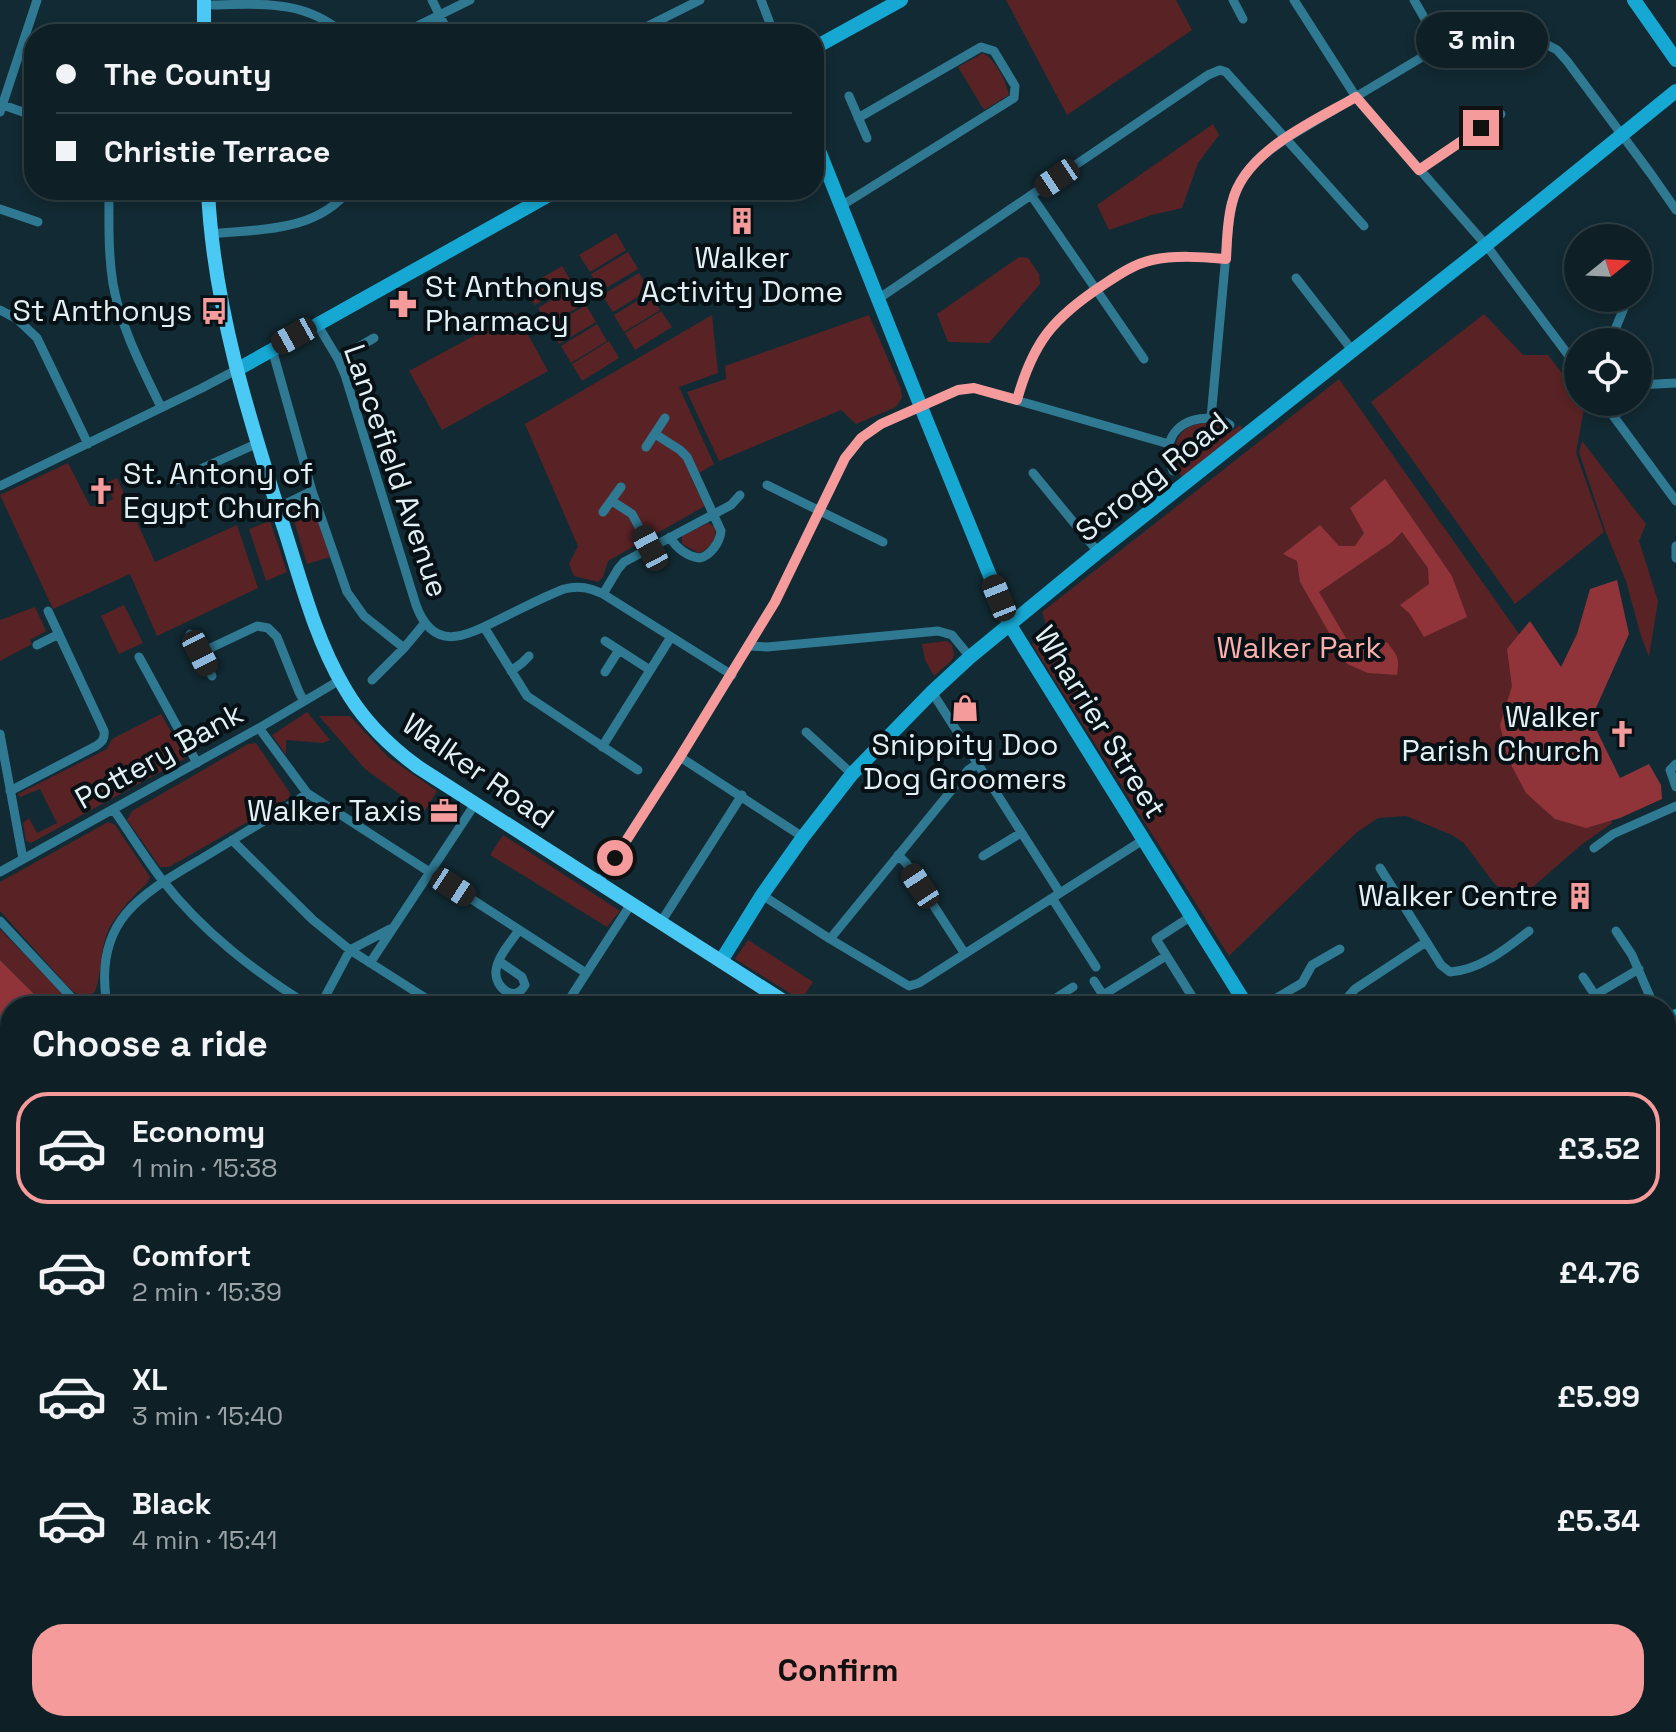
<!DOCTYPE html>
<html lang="en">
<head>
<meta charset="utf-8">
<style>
	:root { --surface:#0e2026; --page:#17282e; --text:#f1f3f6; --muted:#9ba3a7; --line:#2e3e43; --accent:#f59b9b }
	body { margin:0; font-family:"Space Grotesk",sans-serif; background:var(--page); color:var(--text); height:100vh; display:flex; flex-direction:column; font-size:30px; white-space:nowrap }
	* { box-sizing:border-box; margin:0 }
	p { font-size:26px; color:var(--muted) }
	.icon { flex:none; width:44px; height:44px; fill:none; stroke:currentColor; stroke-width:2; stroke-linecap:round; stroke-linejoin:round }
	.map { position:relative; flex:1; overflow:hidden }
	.details { position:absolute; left:0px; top:996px; width:1676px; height:736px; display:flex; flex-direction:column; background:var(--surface); border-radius:32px 32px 0 0; box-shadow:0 4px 12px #0003,0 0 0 2px var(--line) }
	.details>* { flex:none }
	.top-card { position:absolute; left:24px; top:24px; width:800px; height:176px; border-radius:32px; box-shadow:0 4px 12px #0003,0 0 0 2px var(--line); display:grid; align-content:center; height:176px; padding:0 32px; background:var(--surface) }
	.needle { width:52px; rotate:72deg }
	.controls { position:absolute; left:1564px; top:224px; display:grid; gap:16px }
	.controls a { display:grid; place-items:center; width:88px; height:88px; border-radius:50%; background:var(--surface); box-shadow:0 4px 12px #0003,0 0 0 2px var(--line); font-size:40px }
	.end { position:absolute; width:36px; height:36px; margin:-18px; border:10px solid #f59b9b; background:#111; box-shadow:0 0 0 4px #111 }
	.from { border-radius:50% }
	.bubble { position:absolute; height:56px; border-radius:28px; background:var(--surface); box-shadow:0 4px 12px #0003,0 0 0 2px var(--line); font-size:26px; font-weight:800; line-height:56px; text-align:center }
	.car { position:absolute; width:24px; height:48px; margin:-24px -12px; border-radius:10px; box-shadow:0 0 6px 2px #0007; background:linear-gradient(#222 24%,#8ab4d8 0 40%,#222 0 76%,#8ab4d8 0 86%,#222 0) }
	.top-card b { display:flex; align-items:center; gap:28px; height:76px; font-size:30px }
	.top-card b+b { border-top:2px solid var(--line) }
	.top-card i { width:20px; height:20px; background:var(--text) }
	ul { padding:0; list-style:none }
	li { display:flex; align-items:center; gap:24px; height:112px; margin:0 16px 12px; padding:0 16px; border:4px solid transparent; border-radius:32px }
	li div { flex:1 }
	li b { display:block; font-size:30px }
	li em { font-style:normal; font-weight:800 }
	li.on { border-color:var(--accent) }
	li>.icon { width:72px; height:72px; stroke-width:1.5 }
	h2 { padding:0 32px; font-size:36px; line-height:96px }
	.cta { display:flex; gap:16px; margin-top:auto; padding:16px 32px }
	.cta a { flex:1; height:92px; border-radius:32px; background:var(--accent); color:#111; font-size:32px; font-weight:800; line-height:92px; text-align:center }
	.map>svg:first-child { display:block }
	.green { fill:#592325 }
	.forest { fill:#90343a }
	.water { fill:#290003 }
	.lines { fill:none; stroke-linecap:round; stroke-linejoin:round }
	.street { stroke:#2f7993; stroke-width:9 }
	.secondary { stroke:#16a8d2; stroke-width:14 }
	.primary { stroke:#4ac9f4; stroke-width:14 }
	.route { stroke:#f59b9b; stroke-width:10 }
	.labels { text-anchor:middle; stroke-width:8; stroke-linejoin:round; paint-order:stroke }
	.poi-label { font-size:30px; fill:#e2f0f5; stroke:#071115; text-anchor:end }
	.street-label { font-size:30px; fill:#e2f0f5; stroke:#071115 }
	.park-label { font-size:30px; fill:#fcaeac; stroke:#071115 }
</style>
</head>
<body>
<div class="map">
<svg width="1676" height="1732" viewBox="0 0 1676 1732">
	<rect width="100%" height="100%" fill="#122a33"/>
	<path class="green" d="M1006 0H1176L1192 30 1067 115Z
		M983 53C996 61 1006 80 1009 95L984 110 958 67Z
		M1213 124 1219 135 1198 163 1182 208 1152 215 1109 230 1097 205Z
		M616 233 626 250 590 272 579 255Z
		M628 252 638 269 601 291 591 274Z
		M1019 257 1028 258 1039 274 1040 284 989 343 948 342 937 314Z
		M562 266 572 283 535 305 525 288Z
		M639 273 649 290 613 312 602 295Z
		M574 286 585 303 548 325 538 308Z
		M650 293 660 310 624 332 614 315Z
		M586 305 596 322 559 344 549 327Z
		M661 311 672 327 635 350 625 333Z
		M516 313 548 371 442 430 409 371Z
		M1484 314 1523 355H1548L1578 394V402L1585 403 1576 453 1604 532 1515 604 1371 402Z
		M712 315 718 373 679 387 714 464 691 478 705 506 608 561 603 577 598 582 574 576 569 564 578 546 525 424Z
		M869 315 901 389 902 398 896 407 856 424 841 410 719 461 687 392 726 379 725 366Z
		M597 324 607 341 571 363 561 346Z
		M609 341 619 358 582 381 572 364Z
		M1339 379 1570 706 1612 823 1581 845 1534 886 1512 900 1493 882 1464 843 1452 835 1406 816 1378 818 1356 833 1229 956 1032 644C1045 634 1049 628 1042 612Z
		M1215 422 1229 433 1240 425 1243 429 1183 479C1172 463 1170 438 1189 427 1197 423 1206 423 1215 422Z
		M1582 441 1646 524 1639 541 1658 601 1649 657 1641 636 1626 581 1605 530 1579 452Z
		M68 463 90 506H99L113 499 106 483 117 478 155 562 237 525 258 588 157 636 130 574 53 609 0 495Z
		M311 500 330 557 307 564 291 511Z
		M270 521 287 572 266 581 249 529Z
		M708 523 715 527C718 538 709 549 699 553L682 544V536Z
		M124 605 143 643 119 654 101 616Z
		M35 607 46 631 30 640 32 644 0 661V620Z
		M947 641 952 645 954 655 952 660 934 676 925 660 922 644Z
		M307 712 330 740 323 743 286 740V755L272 735Z
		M161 714 186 758 31 843 26 841 23 823 29 818 37 833 57 823 40 789 20 797 18 794 107 749 112 739Z
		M319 716H350L388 757 437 791 424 812 365 769Z
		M256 743 290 793 289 798 169 867H160L127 820 132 811 248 744Z
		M108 822 115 825 150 877C147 886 140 889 134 896 125 905 118 914 111 925 99 946 103 970 95 992 86 997 81 997 72 991L0 911V882Z
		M503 835 620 911 607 927 490 855Z
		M0 929 74 1006H46L0 960Z
		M748 940 813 982 801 1000 735 959Z"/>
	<path class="forest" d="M1385 479 1452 576 1467 617 1424 637 1410 614 1400 605 1429 584 1428 568 1402 532 1392 542 1319 592 1353 650 1387 642C1397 655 1400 658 1397 675L1368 673 1347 664 1300 582 1297 561 1283 554 1320 525 1339 546H1355L1364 533 1350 508Z
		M1617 580 1629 634 1591 719 1620 778 1649 764 1661 785 1662 799 1620 818 1586 828 1555 819 1526 793 1508 759 1500 725 1512 686 1507 649 1530 621 1561 667 1577 634 1590 589Z
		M0 960 46 1006H10V1063L0 1059Z"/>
	<path class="water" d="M0 1231 10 1239V1722H443L460 1732H8L0 1711Z
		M1676 1668V1732H1430L1470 1722H1666V1671Z"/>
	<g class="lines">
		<path class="street" d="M432 0 449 34
			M761 0 774 34
			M1233 0 1243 19
			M1294 0 1356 97 1486 245 1578 368
			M1414 0 1440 45
			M213 5C263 4 305 0 344 34
			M401 34 470 0
			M632 34 700 0
			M849 96 867 138
			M3 105 34 116
			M0 112 37 0
			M1419 170 1501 114
			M109 190C109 221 108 253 113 284 121 328 142 368 161 407
			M526 190 533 204
			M1031 195 1144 359
			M841 206 1014 98 1015 86 994 51 981 47 858 118
			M0 209 38 222
			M211 234C260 229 316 232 349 190
			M1296 278 1352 350
			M878 299 1208 75 1220 70 1226 72 1364 226
			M0 310 17 319 37 338 88 444
			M317 324 338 359 345 375 416 605C434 654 466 636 502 618 523 608 543 597 564 589 579 585 590 588 603 594L732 675
			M1610 342 1628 298
			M272 349 312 491 347 592 364 616 404 648
			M338 359 374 338
			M1638 385 1676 383
			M1017 400C1033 342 1053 318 1103 285 1119 275 1134 264 1152 260 1176 255 1201 257 1226 259
			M1603 402 1676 501
			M1614 416 1623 409 1626 402
			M1211 418 1229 221C1236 176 1250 163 1287 138L1459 35 1542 42 1557 50 1567 61 1651 174 1676 210
			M655 434 680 450 687 457 721 531C720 542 711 555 700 558 688 557 676 548 670 537
			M646 447 665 418
			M1173 471C1170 463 1167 455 1169 446 1173 419 1210 411 1230 425
			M1033 473 1098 552
			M174 481 258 443
			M767 485 883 542
			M0 486 202 388 238 369
			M612 501 632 514 650 548
			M287 503 312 491
			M603 512 621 487
			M1676 546V558
			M603 594 618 569 624 562 731 505 740 495
			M484 627 527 696 638 770
			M190 634 212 676
			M605 641 650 670
			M37 645 59 634
			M749 646 767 647 938 631 952 635 970 657
			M200 653 257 626 268 628 277 637 299 692 304 701
			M139 657 197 763
			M511 671 522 663 529 656
			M605 672 619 650
			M372 680 404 648 424 624
			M932 692 1060 893
			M259 728 307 793 586 973
			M806 732 852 774
			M0 734 23 859
			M602 747 671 637
			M680 757 803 837
			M1676 764 1670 770 1676 787
			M10 791 96 746C102 742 105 739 104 731L48 611
			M113 809C130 833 145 858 163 881 201 930 257 974 310 1006
			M232 840 313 920 350 950 438 1006
			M1594 848 1613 834 1676 806
			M898 855 906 863 965 954
			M983 856 1021 833
			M1380 868 1441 965 1450 972C1480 970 1506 949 1529 931
			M0 872 259 728 340 680
			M598 883 680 757 775 602 845 458 861 438 881 424 958 390 974 388 1169 444
			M762 895 830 939 909 986 919 983 1143 840
			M1052 898 1096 967
			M1190 917 1156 939 1198 1006
			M0 921 72 998 85 1004 106 998 108 1006
			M661 922 742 795
			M1616 931 1632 955 1654 1006
			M830 939 968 770 977 764
			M499 961 522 977 525 985C515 1004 494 987 496 971 497 957 511 942 519 930
			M370 963 475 804
			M1583 977 1595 995 1639 969
			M1094 981 1103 995 1166 956
			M106 998C95 916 146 892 206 856 236 838 266 820 297 801L307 793
			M189 1006V1005
			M320 1006 350 950 390 929
			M565 1006 631 904
			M1057 1006 1053 1000 1073 987
			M1263 1006 1302 983 1312 965 1340 949
			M1340 1006 1355 989 1426 942
			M1538 1006H1540
			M1666 1459 1676 1453"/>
		<path class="secondary" d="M1634 0 1676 60
			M814 48 901 0
			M814 138 921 407 1010 625 1247 1006
			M238 369 558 190
			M721 961 762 895 803 837 852 774 932 692 970 657 1098 552 1486 245 1676 91
			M1666 1021 1676 1016"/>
		<path class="primary" d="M204 0V34
			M208 190C213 305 249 418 284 528 301 581 315 638 344 687 362 719 388 745 418 767L791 1006
			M1666 1274 1676 1272"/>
	</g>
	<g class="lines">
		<path class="route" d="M615 858 680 757 775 602 845 458 861 438 881 424 958 390 974 388 1017 400C1033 342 1053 318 1103 285 1118 275 1134 264 1152 260 1176 255 1201 257 1226 259 1227 241 1227 222 1232 203 1244 151 1313 122 1356 97L1419 170 1481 128"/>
	</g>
	<defs>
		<g id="building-bare" transform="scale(2.16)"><path d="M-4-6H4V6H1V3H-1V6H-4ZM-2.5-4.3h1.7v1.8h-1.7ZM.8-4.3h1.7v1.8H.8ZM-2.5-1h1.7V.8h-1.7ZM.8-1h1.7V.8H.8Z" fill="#f59b9b" stroke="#071115" stroke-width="2.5" paint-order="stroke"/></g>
		<g id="pharmacy-bare" transform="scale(2.16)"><path d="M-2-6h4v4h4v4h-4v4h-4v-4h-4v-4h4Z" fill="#f59b9b" stroke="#071115" stroke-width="2.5" paint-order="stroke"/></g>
		<g id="bus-bare" transform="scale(2.16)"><path d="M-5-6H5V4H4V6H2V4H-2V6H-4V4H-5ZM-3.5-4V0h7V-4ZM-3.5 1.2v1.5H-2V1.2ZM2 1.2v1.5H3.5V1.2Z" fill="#f59b9b" stroke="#071115" stroke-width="2.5" paint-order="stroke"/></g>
		<g id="church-bare" transform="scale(2.16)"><path d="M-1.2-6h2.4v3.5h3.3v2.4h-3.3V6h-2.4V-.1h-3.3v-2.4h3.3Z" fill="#f59b9b" stroke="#071115" stroke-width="2.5" paint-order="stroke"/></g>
		<g id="shop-bare" transform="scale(2.16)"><path d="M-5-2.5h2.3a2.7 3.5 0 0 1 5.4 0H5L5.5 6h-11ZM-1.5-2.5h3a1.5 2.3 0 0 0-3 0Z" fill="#f59b9b" stroke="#071115" stroke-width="2.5" paint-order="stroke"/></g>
		<g id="office-bare" transform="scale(2.16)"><path d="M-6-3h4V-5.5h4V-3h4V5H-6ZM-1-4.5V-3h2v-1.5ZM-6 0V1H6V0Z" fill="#f59b9b" stroke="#071115" stroke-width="2.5" paint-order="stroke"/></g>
	</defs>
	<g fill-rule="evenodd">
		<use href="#building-bare" x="742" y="221"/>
		<use href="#pharmacy-bare" x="403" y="304"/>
		<use href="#bus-bare" x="214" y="311"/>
		<use href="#church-bare" x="101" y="491"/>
		<use href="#shop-bare" x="965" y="708"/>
		<use href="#church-bare" x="1622" y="734"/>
		<use href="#office-bare" x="444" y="811"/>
		<use href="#building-bare" x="1580" y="896"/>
	</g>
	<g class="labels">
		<g class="poi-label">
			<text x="742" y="268" text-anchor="middle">Walker<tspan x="742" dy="34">Activity Dome</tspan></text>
			<text x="425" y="297" text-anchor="start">St Anthonys<tspan x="425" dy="34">Pharmacy</tspan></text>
			<text x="192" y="321">St Anthonys</text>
			<text x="123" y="484" text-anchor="start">St. Antony of<tspan x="123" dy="34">Egypt Church</tspan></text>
			<text x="1600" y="727">Walker<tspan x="1600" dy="34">Parish Church</tspan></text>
			<text x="965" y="755" text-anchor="middle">Snippity Doo<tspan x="965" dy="34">Dog Groomers</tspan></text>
			<text x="422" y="821">Walker Taxis</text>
			<text x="1558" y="906">Walker Centre</text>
		</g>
		<g class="street-label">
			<text transform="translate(396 471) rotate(71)" y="10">Lancefield Avenue</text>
			<text transform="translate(1152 477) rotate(-39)" y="10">Scrogg Road</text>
			<text transform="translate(1100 722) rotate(58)" y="10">Wharrier Street</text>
			<text transform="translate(159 756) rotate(-29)" y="10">Pottery Bank</text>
			<text transform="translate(478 771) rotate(35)" y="10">Walker Road</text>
		</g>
		<g class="park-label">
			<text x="1299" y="658">Walker Park</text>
		</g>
	</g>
</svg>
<div class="controls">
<a><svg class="needle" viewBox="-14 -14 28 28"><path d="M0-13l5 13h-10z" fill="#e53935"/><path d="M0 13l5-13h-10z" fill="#9ba3a7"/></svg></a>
<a><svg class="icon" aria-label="locate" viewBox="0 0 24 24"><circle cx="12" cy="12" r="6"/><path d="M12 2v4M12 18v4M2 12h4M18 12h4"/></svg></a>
</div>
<i class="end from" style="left:615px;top:858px"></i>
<i class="end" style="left:1481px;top:128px"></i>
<div class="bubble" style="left:1416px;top:12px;width:132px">3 min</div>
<i class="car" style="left:1057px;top:178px;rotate:236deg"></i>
<i class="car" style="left:294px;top:336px;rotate:241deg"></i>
<i class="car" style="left:650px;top:548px;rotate:332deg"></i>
<i class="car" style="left:999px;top:598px;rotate:338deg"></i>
<i class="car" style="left:200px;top:653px;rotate:153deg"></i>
<i class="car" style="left:920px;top:886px;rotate:327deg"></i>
<i class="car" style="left:453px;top:887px;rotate:123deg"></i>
<div class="top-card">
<b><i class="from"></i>The County</b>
<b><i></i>Christie Terrace</b>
</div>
<section class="details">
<h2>Choose a ride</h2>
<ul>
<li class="on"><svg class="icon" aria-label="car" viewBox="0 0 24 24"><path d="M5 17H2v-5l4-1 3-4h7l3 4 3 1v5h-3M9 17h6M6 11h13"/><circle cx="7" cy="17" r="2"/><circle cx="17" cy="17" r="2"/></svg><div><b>Economy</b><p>1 min · 15:38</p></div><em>£3.52</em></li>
<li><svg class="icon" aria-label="car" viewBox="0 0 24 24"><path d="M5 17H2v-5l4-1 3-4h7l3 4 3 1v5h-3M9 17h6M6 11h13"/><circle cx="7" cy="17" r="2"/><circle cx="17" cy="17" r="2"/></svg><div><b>Comfort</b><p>2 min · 15:39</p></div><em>£4.76</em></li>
<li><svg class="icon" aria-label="car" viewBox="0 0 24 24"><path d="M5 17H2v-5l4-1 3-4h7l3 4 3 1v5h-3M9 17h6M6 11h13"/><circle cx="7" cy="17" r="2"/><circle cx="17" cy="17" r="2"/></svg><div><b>XL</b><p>3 min · 15:40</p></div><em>£5.99</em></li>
<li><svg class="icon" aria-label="car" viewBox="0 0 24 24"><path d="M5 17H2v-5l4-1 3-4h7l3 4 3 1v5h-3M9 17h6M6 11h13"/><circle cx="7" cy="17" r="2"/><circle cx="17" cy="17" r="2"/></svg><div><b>Black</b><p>4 min · 15:41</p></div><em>£5.34</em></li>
</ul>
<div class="cta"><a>Confirm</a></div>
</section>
</div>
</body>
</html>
